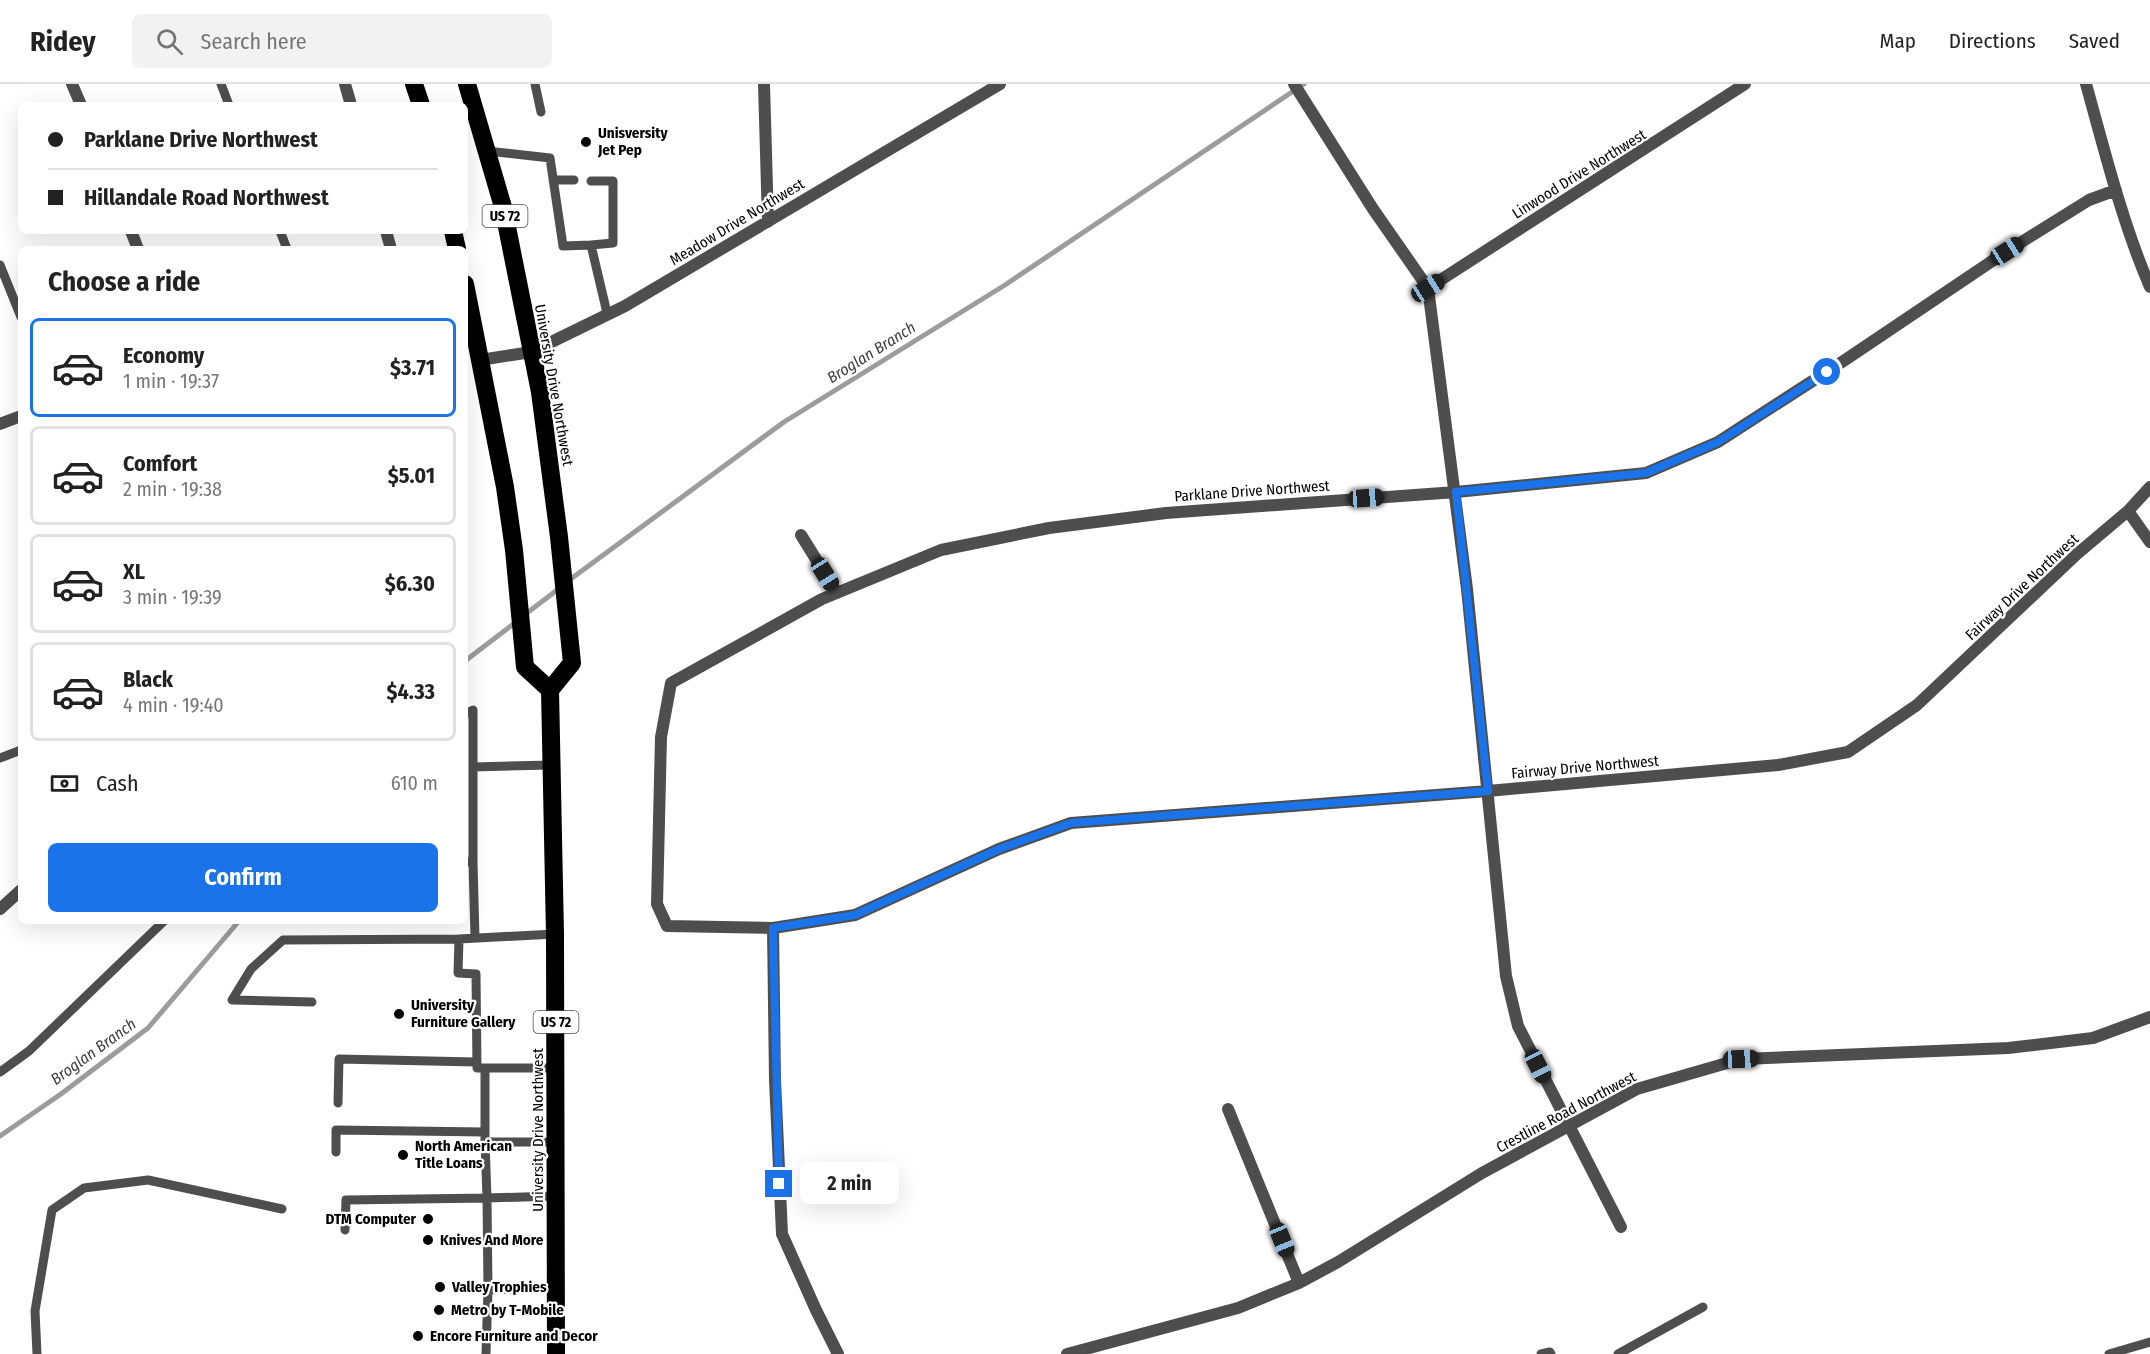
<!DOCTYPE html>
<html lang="en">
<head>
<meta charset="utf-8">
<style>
	:root { --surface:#fff; --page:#f2f2f2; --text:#222; --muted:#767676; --line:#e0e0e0; --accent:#1a73e8 }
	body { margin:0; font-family:"Fira Sans Condensed",sans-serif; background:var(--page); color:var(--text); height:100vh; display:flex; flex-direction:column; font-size:22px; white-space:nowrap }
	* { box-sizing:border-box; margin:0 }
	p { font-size:20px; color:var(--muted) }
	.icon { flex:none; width:33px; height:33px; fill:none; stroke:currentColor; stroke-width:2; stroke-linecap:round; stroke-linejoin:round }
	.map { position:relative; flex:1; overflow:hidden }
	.details { position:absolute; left:18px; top:162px; width:450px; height:678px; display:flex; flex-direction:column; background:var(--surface); border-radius:9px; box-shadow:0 6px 24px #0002 }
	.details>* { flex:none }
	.hud { position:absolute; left:18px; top:18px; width:450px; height:132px; border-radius:9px; box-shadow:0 6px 24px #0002; display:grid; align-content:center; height:132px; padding:0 30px; background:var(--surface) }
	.end { position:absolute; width:27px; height:27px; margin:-14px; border:8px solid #1a73e8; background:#fff; box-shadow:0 0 0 3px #fff }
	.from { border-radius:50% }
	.bubble { position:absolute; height:42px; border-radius:9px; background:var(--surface); box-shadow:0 6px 24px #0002; font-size:20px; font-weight:700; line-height:42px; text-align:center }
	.car { position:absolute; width:18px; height:36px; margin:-18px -9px; border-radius:8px; box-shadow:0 0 4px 2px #0007; background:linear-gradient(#222 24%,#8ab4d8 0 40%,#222 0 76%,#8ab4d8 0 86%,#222 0) }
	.hud b { display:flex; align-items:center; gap:21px; height:57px; font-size:22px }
	.hud b+b { border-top:2px solid var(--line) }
	.hud i { width:15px; height:15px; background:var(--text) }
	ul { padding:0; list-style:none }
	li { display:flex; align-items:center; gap:18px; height:99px; margin:0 12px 9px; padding:0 18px; border:3px solid var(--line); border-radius:9px }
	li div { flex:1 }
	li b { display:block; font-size:22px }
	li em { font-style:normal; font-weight:700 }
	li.current { border-color:var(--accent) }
	li>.icon { width:54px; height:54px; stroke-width:1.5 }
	h2 { padding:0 30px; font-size:27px; line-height:72px }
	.pay { display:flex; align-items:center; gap:15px; height:66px; padding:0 30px; font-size:22px }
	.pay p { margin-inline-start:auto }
	.cta { display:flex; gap:12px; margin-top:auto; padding:12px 30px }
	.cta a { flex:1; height:69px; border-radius:9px; background:var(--accent); color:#fff; font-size:24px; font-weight:700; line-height:69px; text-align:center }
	header { display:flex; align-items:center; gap:36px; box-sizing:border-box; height:84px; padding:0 30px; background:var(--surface); border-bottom:2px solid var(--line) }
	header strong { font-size:28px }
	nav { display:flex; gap:33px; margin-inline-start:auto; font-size:21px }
	.search { width:420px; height:54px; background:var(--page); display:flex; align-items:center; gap:15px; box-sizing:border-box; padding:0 21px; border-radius:9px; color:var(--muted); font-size:22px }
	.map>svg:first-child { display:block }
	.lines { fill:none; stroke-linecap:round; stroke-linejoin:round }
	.stream { stroke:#9c9c9c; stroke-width:5 }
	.lane { stroke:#4e4e4e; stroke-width:9 }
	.street { stroke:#4e4e4e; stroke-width:12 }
	.highway { stroke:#000; stroke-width:18 }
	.route { stroke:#1a73e8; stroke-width:8 }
	.poi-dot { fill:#000; stroke:#fff; stroke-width:2 }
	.labels { text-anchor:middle; stroke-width:4.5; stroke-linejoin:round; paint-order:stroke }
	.shield { fill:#fff; stroke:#4c4c4c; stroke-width:1.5 }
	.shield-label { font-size:14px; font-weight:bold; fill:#000 }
	.poi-label { font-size:15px; font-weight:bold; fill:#000; stroke:#fff; text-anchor:start }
	.street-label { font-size:15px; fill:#000; stroke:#fff }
	.water-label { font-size:16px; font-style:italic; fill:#3d3d3d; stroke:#fff }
</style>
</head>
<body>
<header>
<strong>Ridey</strong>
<div class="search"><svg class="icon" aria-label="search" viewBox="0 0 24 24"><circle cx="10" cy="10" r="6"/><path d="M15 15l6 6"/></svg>Search here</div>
<nav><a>Map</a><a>Directions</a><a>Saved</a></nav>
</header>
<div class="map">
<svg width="2150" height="1270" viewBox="0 0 2150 1270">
	<rect width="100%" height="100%" fill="#fff"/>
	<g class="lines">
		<path class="stream" d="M568 497 784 338 1005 201 1304 0
			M523 532 561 503
			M465 577 516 538
			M0 1052 61 1010 148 944 239 837"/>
		<path class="lane" d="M221 0 229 21
			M535 0 541 28
			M487 67 550 74 563 162 591 161 607 229
			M553 96H574
			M280 147 287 165
			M591 161 613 159V97H591
			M0 181 21 233
			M465 630 473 626V778H465
			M0 674 21 666
			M473 683 551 681
			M473 778 475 854
			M555 850 459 855 458 889 476 890 477 984H556
			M312 918 232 916 251 885 283 856 459 855
			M485 984V1058H556
			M0 988 29 967 164 837
			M338 1019 339 975 476 978
			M336 1068V1046L485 1048
			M345 1146 346 1116 487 1114 485 1058
			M488 1206 556 1203
			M37 1270 35 1227 52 1126 84 1104 148 1096 282 1125
			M486 1270 488 1206 487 1114 555 1112
			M1541 1270 1550 1268 1551 1270
			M1618 1270 1703 1223
			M2109 1270 2150 1258"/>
		<path class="street" d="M72 0 81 21
			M345 0 351 21
			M764 0 768 138
			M1294 0 1373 125 1428 204 1467 505 1506 892 1518 942 1621 1143
			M2086 0C2105 68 2122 138 2150 203
			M2116 106 2089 116 2007 167 1845 276 1718 358 1646 389 1456 408 1166 429 1049 444 941 466 822 515 671 599 661 653 657 820 667 842 773 844 855 831 999 765 1071 739 1488 707 1778 681 1848 668 1917 621 2077 470 2128 427 2150 403
			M131 147 138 165
			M386 147 391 165
			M1428 204 1745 0
			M480 276 531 268 625 222 1000 0
			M0 340 21 332
			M2128 427 2150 458
			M801 451 837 509
			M0 825 21 806
			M773 844 775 996 782 1150 816 1226 838 1270
			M1228 1025 1299 1199
			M1067 1270 1238 1224 1299 1199 1338 1178 1482 1089 1637 1005 1741 975 2008 964 2093 954 2150 933"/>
		<path class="highway" d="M414 0 421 21
			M467 0 503 123 540 308 559 453 572 579 550 606 555 850 556 1270
			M453 147 457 165
			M465 200 505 403 514 466 525 583 550 606"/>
	</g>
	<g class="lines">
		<path class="route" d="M779 1100 773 844 855 831 999 765 1071 739 1488 707 1456 408 1646 389 1718 358 1827 288"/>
	</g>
	<g class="poi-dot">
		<circle cx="586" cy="58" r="6"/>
		<circle cx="399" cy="930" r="6"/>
		<circle cx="403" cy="1071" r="6"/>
		<circle cx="428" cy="1135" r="6"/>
		<circle cx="428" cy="1156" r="6"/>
		<circle cx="440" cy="1203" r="6"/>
		<circle cx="439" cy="1226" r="6"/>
		<circle cx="418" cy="1252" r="6"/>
	</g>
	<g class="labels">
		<g class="shield">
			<rect x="482.5" y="121" width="45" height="22" rx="4.5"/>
			<rect x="533.5" y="927" width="45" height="22" rx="4.5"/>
		</g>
		<g class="shield-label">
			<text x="505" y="137">US 72</text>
			<text x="556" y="943">US 72</text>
		</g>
		<g class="poi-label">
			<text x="598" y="54">Unisversity<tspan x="598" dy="17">Jet Pep</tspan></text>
			<text x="411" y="926">University<tspan x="411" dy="17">Furniture Gallery</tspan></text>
			<text x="415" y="1067">North American<tspan x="415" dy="17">Title Loans</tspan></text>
			<text x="416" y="1140" text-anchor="end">DTM Computer</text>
			<text x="440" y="1161">Knives And More</text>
			<text x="452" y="1208">Valley Trophies</text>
			<text x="451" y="1231">Metro by T-Mobile</text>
			<text x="430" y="1257">Encore Furniture and Decor</text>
		</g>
		<g class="street-label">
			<text transform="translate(1579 90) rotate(-32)" y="5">Linwood Drive Northwest</text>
			<text transform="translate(737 138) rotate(-31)" y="5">Meadow Drive Northwest</text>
			<text transform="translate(554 301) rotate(80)" y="5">University Drive Northwest</text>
			<text transform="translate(1252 407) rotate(-4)" y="5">Parklane Drive Northwest</text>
			<text transform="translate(2022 503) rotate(-43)" y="5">Fairway Drive Northwest</text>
			<text transform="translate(1585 683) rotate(-5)" y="5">Fairway Drive Northwest</text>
			<text transform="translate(1566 1028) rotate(-28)" y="5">Crestline Road Northwest</text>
			<text transform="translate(538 1046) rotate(-90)" y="5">University Drive Northwest</text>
		</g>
		<g class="water-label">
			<text transform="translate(871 268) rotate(-32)" y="6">Broglan Branch</text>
			<text transform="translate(93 967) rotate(-36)" y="6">Broglan Branch</text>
		</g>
	</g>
</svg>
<i class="end from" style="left:1827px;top:288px"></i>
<i class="end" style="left:779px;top:1100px"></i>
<div class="bubble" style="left:800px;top:1078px;width:99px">2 min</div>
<i class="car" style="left:2007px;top:167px;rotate:58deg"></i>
<i class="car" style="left:1428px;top:204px;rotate:58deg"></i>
<i class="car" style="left:1366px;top:414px;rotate:86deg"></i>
<i class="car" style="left:825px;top:490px;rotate:148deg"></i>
<i class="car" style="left:1741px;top:975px;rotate:88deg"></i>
<i class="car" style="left:1538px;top:982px;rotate:153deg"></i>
<i class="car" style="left:1282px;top:1156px;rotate:158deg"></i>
<div class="hud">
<b><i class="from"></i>Parklane Drive Northwest</b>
<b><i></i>Hillandale Road Northwest</b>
</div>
<section class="details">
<h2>Choose a ride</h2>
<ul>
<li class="current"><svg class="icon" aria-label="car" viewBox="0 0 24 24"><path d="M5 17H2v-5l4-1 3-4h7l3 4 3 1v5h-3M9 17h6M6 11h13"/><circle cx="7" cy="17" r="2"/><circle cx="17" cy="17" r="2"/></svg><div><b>Economy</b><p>1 min · 19:37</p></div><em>$3.71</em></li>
<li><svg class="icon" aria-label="car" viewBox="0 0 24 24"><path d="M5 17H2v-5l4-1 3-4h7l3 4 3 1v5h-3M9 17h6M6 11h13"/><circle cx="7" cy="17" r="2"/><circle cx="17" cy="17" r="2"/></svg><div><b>Comfort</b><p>2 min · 19:38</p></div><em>$5.01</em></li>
<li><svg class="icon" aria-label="car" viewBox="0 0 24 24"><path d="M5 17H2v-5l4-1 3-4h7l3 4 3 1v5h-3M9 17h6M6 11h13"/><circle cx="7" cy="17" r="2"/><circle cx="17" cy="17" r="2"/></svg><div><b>XL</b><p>3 min · 19:39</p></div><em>$6.30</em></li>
<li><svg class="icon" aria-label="car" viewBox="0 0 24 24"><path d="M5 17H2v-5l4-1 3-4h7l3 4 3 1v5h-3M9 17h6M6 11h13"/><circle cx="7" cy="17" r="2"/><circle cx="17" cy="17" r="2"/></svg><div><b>Black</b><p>4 min · 19:40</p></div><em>$4.33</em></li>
</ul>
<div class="pay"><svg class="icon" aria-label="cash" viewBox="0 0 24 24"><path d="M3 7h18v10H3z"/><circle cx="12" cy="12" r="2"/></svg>Cash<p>610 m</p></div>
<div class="cta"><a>Confirm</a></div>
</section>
</div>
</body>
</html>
